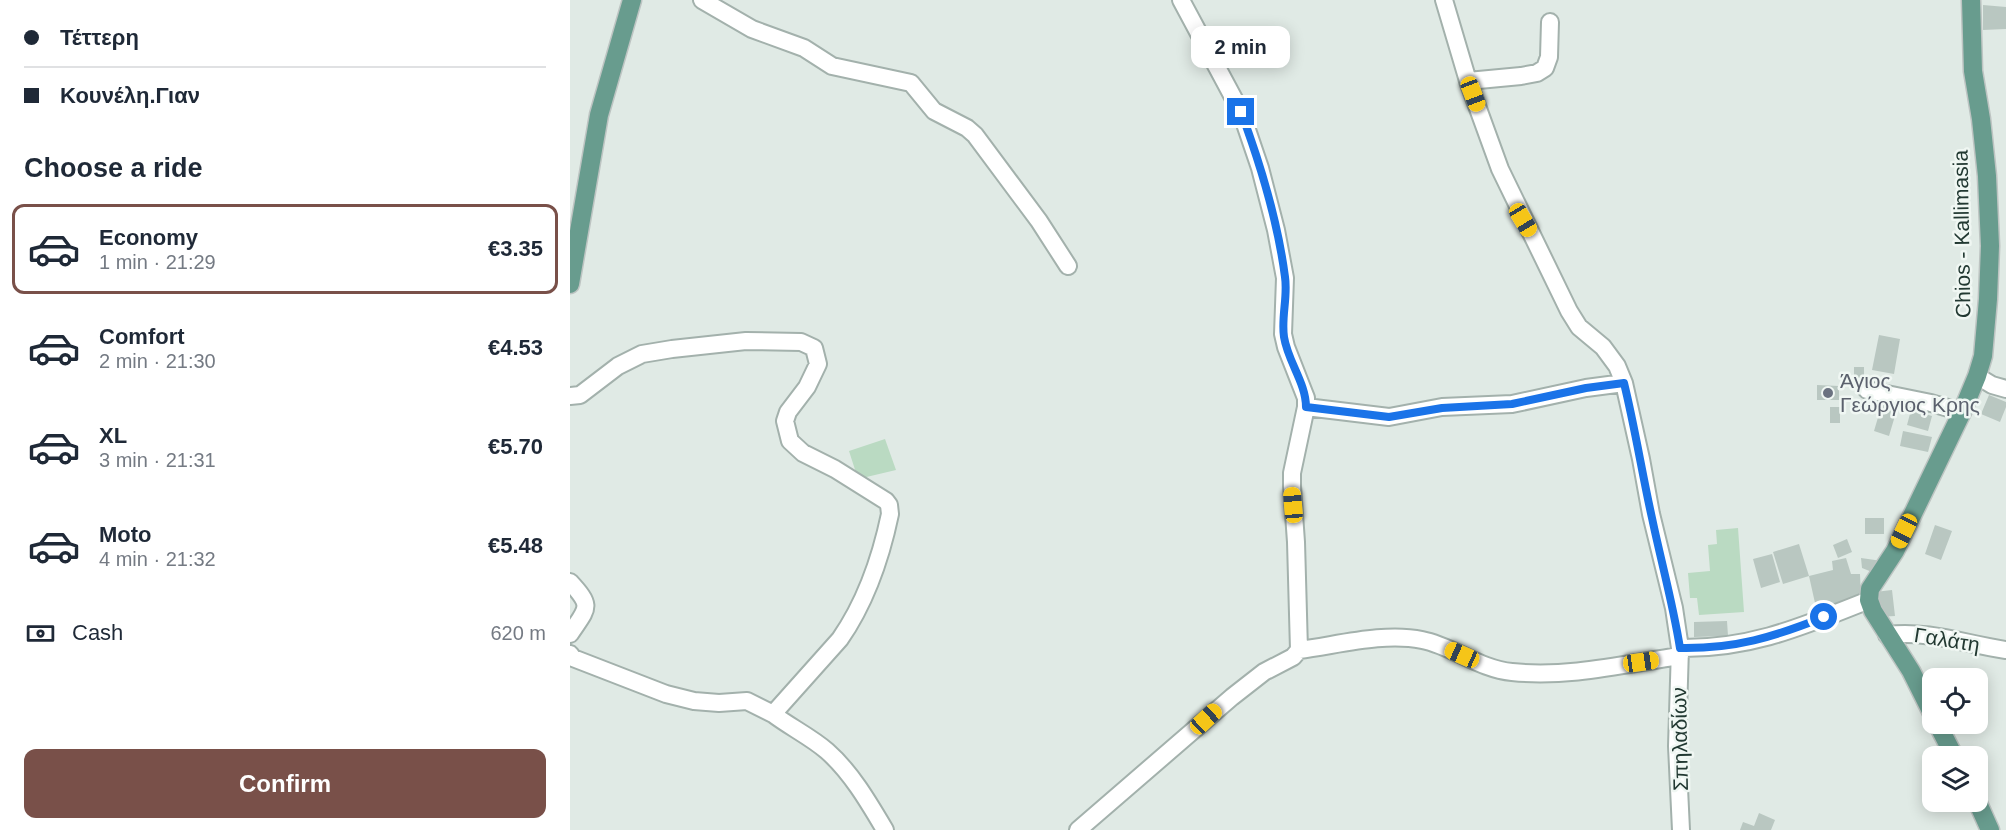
<!DOCTYPE html>
<html lang="en">
<head>
<meta charset="utf-8">
<style>
	:root { --surface:#fff; --page:#f2f2f3; --text:#1f2937; --muted:#747a83; --line:#e0e1e3; --accent:#795049 }
	body { margin:0; font-family:Arial,sans-serif; background:var(--page); color:var(--text); height:100vh; display:flex; flex-direction:column; font-size:22px; white-space:nowrap }
	* { box-sizing:border-box; margin:0 }
	p { font-size:20px; color:var(--muted) }
	.icon { flex:none; width:33px; height:33px; fill:none; stroke:currentColor; stroke-width:2; stroke-linecap:round; stroke-linejoin:round }
	.map { position:relative; flex:1; overflow:hidden }
	.details { display:flex; flex-direction:column; background:var(--surface); width:570px }
	.details>* { flex:none }
	.guide { display:grid; align-content:center; height:132px; padding:0 24px; background:var(--surface) }
	.controls { position:absolute; left:1352px; top:668px; display:grid; gap:12px }
	.controls a { display:grid; place-items:center; width:66px; height:66px; border-radius:12px; background:var(--surface); box-shadow:0 3px 15px #0003; font-size:30px }
	.end { position:absolute; width:27px; height:27px; margin:-14px; border:8px solid #1a73e8; background:#fff; box-shadow:0 0 0 3px #fff }
	.from { border-radius:50% }
	.bubble { position:absolute; height:42px; border-radius:12px; background:var(--surface); box-shadow:0 3px 15px #0003; font-size:20px; font-weight:700; line-height:42px; text-align:center }
	.car { position:absolute; width:18px; height:36px; margin:-18px -9px; border-radius:8px; box-shadow:0 0 4px 2px #0007; background:linear-gradient(#f5c518 24%,#345 0 40%,#f5c518 0 76%,#345 0 86%,#f5c518 0) }
	.guide b { display:flex; align-items:center; gap:21px; height:57px; font-size:22px }
	.guide b+b { border-top:2px solid var(--line) }
	.guide i { width:15px; height:15px; background:var(--text) }
	ul { padding:0; list-style:none }
	li { display:flex; align-items:center; gap:18px; height:90px; margin:0 12px 9px; padding:0 12px; border:3px solid transparent; border-radius:12px }
	li div { flex:1 }
	li b { display:block; font-size:22px }
	li em { font-style:normal; font-weight:700 }
	li.active { border-color:var(--accent) }
	li>.icon { width:54px; height:54px; stroke-width:1.5 }
	h2 { padding:0 24px; font-size:27px; line-height:72px }
	.pay { display:flex; align-items:center; gap:15px; height:66px; padding:0 24px; font-size:22px }
	.pay p { margin-inline-start:auto }
	.action { display:flex; gap:12px; margin-top:auto; padding:12px 24px }
	.action a { flex:1; height:69px; border-radius:12px; background:var(--accent); color:#fff; font-size:24px; font-weight:700; line-height:69px; text-align:center }
	main { display:flex; flex:1; min-height:0 }
	.map>svg:first-child { display:block }
	.green { fill:#badac2 }
	.building { fill:#b9c7c1 }
	.lines { fill:none; stroke-linecap:round; stroke-linejoin:round }
	.minor-casing { stroke:#a3b1ac; stroke-width:20 }
	.major-casing { stroke:#bdc4c2; stroke-width:21 }
	.minor { stroke:#fff; stroke-width:16 }
	.major { stroke:#689c8e; stroke-width:18 }
	.route { stroke:#1a73e8; stroke-width:8 }
	.worship-dot { fill:#6b7280; stroke:#f0f7f3; stroke-width:2 }
	.labels { text-anchor:middle; stroke-width:5; stroke-linejoin:round; paint-order:stroke }
	.street-label { font-size:21px; fill:#223932; stroke:#f0f7f3 }
	.worship-label { font-size:21px; fill:#5b616d; stroke:#f0f7f3; text-anchor:start }
</style>
</head>
<body>
<main>
<section class="details">
<div class="guide">
<b><i class="from"></i>Τέττερη</b>
<b><i></i>Κουνέλη.Γιαν</b>
</div>
<h2>Choose a ride</h2>
<ul>
<li class="active"><svg class="icon" aria-label="car" viewBox="0 0 24 24"><path d="M5 17H2v-5l4-1 3-4h7l3 4 3 1v5h-3M9 17h6M6 11h13"/><circle cx="7" cy="17" r="2"/><circle cx="17" cy="17" r="2"/></svg><div><b>Economy</b><p>1 min · 21:29</p></div><em>€3.35</em></li>
<li><svg class="icon" aria-label="car" viewBox="0 0 24 24"><path d="M5 17H2v-5l4-1 3-4h7l3 4 3 1v5h-3M9 17h6M6 11h13"/><circle cx="7" cy="17" r="2"/><circle cx="17" cy="17" r="2"/></svg><div><b>Comfort</b><p>2 min · 21:30</p></div><em>€4.53</em></li>
<li><svg class="icon" aria-label="car" viewBox="0 0 24 24"><path d="M5 17H2v-5l4-1 3-4h7l3 4 3 1v5h-3M9 17h6M6 11h13"/><circle cx="7" cy="17" r="2"/><circle cx="17" cy="17" r="2"/></svg><div><b>XL</b><p>3 min · 21:31</p></div><em>€5.70</em></li>
<li><svg class="icon" aria-label="car" viewBox="0 0 24 24"><path d="M5 17H2v-5l4-1 3-4h7l3 4 3 1v5h-3M9 17h6M6 11h13"/><circle cx="7" cy="17" r="2"/><circle cx="17" cy="17" r="2"/></svg><div><b>Moto</b><p>4 min · 21:32</p></div><em>€5.48</em></li>
</ul>
<div class="pay"><svg class="icon" aria-label="cash" viewBox="0 0 24 24"><path d="M3 7h18v10H3z"/><circle cx="12" cy="12" r="2"/></svg>Cash<p>620 m</p></div>
<div class="action"><a>Confirm</a></div>
</section>
<div class="map">
<svg width="1436" height="830" viewBox="0 0 1436 830">
	<rect width="100%" height="100%" fill="#e0eae5"/>
	<path class="green" d="M315 439 326 470 288 479 279 451Z
		M1168 528 1174 612 1129 615 1127 598H1120L1118 573 1140 571 1138 545 1147 544 1146 530Z"/>
	<path class="building" d="M1413 5 1436 7V29L1413 30Z
		M1309 335 1330 339 1324 374 1302 370Z
		M1284 367H1294V386H1284Z
		M1247 385 1269 386V400H1247Z
		M1419 395 1436 402V407L1430 422 1411 414Z
		M1312 404 1327 409 1319 436 1304 431Z
		M1260 407H1270V423H1260Z
		M1341 410 1362 416 1358 431 1337 425Z
		M1333 431 1362 437 1358 452 1330 446Z
		M1295 518H1314V534H1295Z
		M1365 525 1382 531 1371 560 1355 554Z
		M1277 539 1282 552 1268 558 1263 545Z
		M1229 544 1239 576 1213 584 1203 552Z
		M1202 554 1210 582 1191 588 1183 559Z
		M1276 558 1281 574H1290L1291 597 1247 612 1239 576 1263 570 1262 561Z
		M1291 558 1312 561 1307 574 1292 568Z
		M1322 590 1325 616 1308 617 1305 592Z
		M1157 621 1158 636 1124 637V622Z
		M1189 813 1205 820 1201 830H1170L1173 822 1184 826Z"/>
	<g class="lines">
		<g class="minor-casing">
			<path id="minor" d="M132 0 182 29 234 48 262 66 341 83 364 111 397 128 405 135 469 221 498 266
				M874 0 898 81 930 169 999 311 1009 327 1033 347 1047 366 1054 383 1071 459 1081 514 1104 608 1110 648 1107 746 1111 830
				M898 81 951 76 967 73 975 68 979 57 980 22
				M1407 376 1422 385 1436 389
				M1297 390 1361 403 1392 412
				M0 396 10 395 48 366 72 354 102 349 176 341 231 342 244 348 248 364 237 387 218 412 215 421 220 441 233 453 265 469 316 501 319 505 320 514C311 557 295 603 270 639L203 714C220 727 241 737 257 751 281 772 299 803 315 830
				M736 407 819 417 872 407 942 404 1016 388 1054 383
				M0 582C23 607 18 607 0 634
				M1317 635C1359 630 1395 644 1436 650
				M1110 648C1182 649 1233 626 1299 600
				M729 650C768 645 814 632 852 640 883 646 909 669 942 672 998 678 1055 664 1110 656
				M0 654 3 658 96 694 124 701 149 703 177 701 203 714
				M508 830 662 697 694 672 723 657 729 650 726 542 722 486V473L736 407V398L716 347 713 334 715 278 706 230 690 168 671 112 611 0"/>
		</g>
		<g class="major-casing">
			<path id="major" d="M0 284 29 115 62 0
				M1362 713 1341 671 1303 611 1299 600 1300 589 1325 551 1392 412 1407 376 1413 356 1418 299 1420 246 1417 176 1411 119 1403 71 1401 0
				M1367 723 1384 756
				M1407 801 1420 830"/>
		</g>
		<use href="#minor" class="minor"/>
		<use href="#major" class="major"/>
	</g>
	<g class="lines">
		<path class="route" d="M671 112C690 163 708 223 715 277 718 297 711 317 714 337 718 362 736 383 736 407L819 417 872 408 942 404 1016 388 1054 383C1065 428 1072 473 1082 518 1091 561 1103 604 1110 648 1165 649 1204 637 1254 617"/>
	</g>
	<circle class="worship-dot" cx="1258" cy="393" r="6"/>
	<g class="labels">
		<g class="street-label">
			<text transform="translate(1392 234) rotate(-91)" y="7">Chios - Kallimasia</text>
			<text transform="translate(1377 640) rotate(9)" y="7">Γαλάτη</text>
			<text transform="translate(1110 739) rotate(-91)" y="7">Σπηλαδίων</text>
		</g>
		<g class="worship-label">
			<text x="1270" y="388">Άγιος<tspan x="1270" dy="24">Γεώργιος Κρης</tspan></text>
		</g>
	</g>
</svg>
<div class="controls">
<a><svg class="icon" aria-label="locate" viewBox="0 0 24 24"><circle cx="12" cy="12" r="6"/><path d="M12 2v4M12 18v4M2 12h4M18 12h4"/></svg></a>
<a><svg class="icon" aria-label="layers" viewBox="0 0 24 24"><path d="M12 4l9 5-9 5-9-5zM3 14l9 5 9-5"/></svg></a>
</div>
<i class="end from" style="left:1254px;top:617px"></i>
<i class="end" style="left:671px;top:112px"></i>
<div class="bubble" style="left:621px;top:26px;width:99px">2 min</div>
<i class="car" style="left:903px;top:94px;rotate:159deg"></i>
<i class="car" style="left:953px;top:220px;rotate:149deg"></i>
<i class="car" style="left:723px;top:505px;rotate:355deg"></i>
<i class="car" style="left:1334px;top:531px;rotate:206deg"></i>
<i class="car" style="left:892px;top:655px;rotate:294deg"></i>
<i class="car" style="left:1071px;top:662px;rotate:82deg"></i>
<i class="car" style="left:636px;top:719px;rotate:47deg"></i>
</div>
</main>
</body>
</html>
